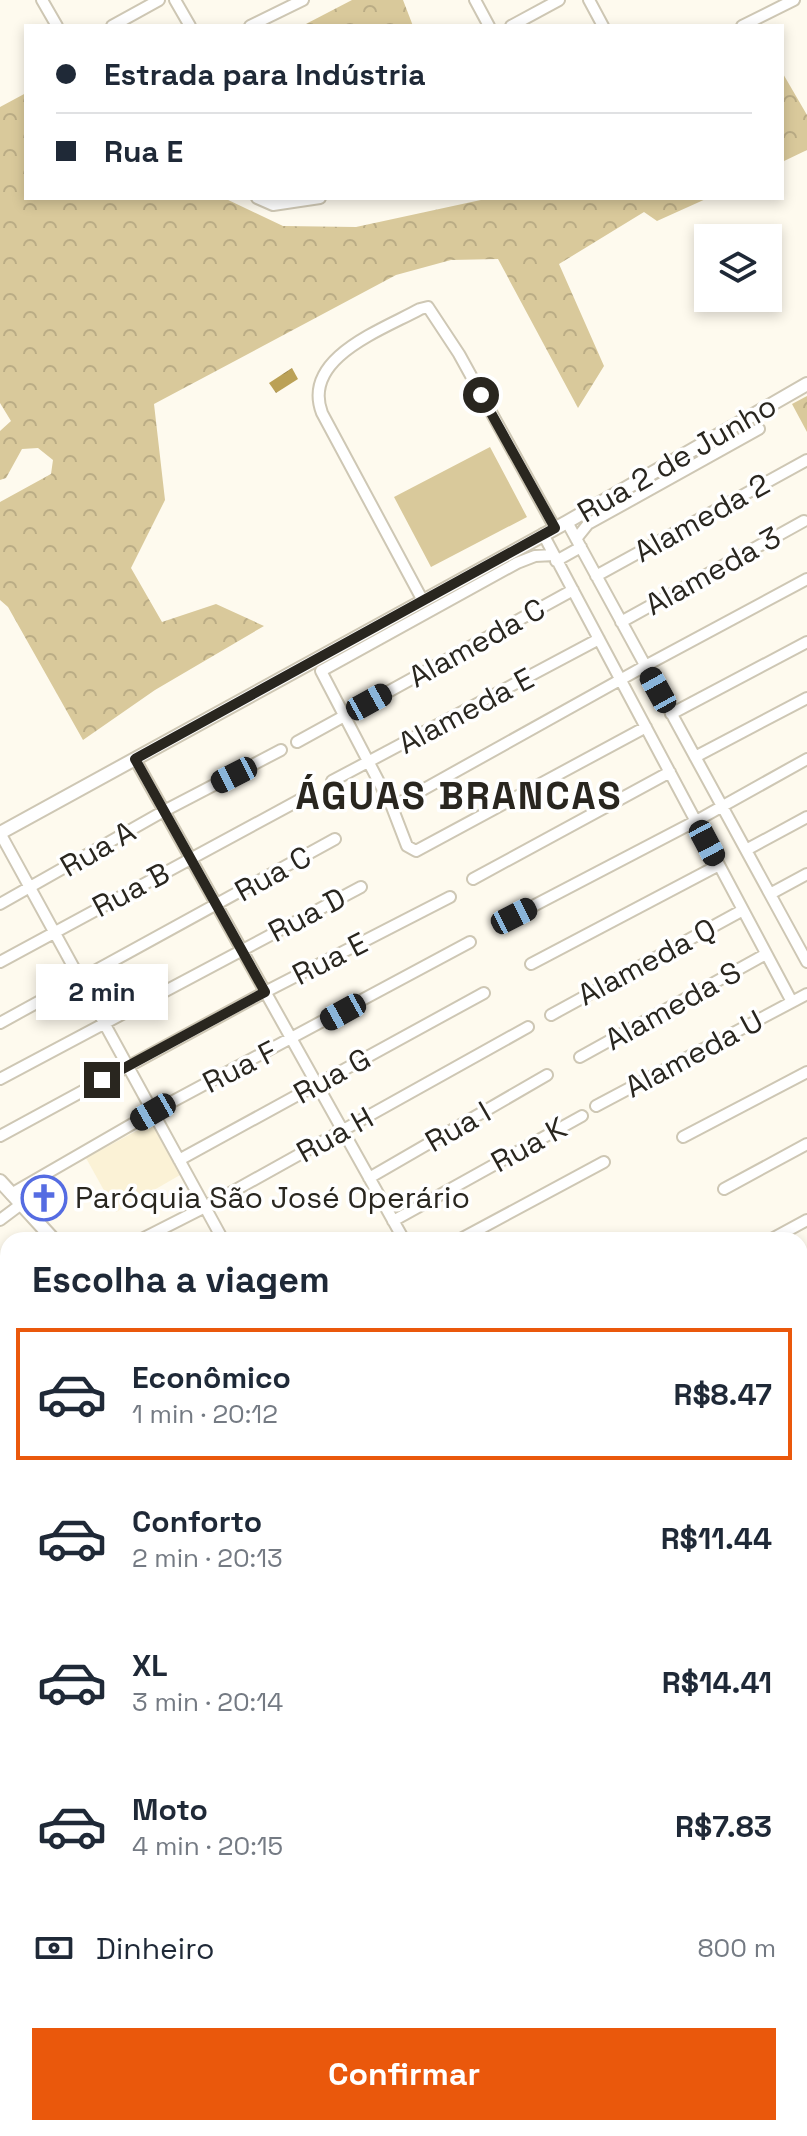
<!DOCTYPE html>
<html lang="pt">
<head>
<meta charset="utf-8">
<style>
	:root { --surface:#fff; --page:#f2f2f3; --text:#1f2937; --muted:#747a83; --line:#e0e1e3; --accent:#ea580c }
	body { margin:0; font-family:"Space Grotesk",sans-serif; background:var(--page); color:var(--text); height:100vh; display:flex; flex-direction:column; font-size:30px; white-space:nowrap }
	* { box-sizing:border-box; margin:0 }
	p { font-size:26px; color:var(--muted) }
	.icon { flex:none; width:44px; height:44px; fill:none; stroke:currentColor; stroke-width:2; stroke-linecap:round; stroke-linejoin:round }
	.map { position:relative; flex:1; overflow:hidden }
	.details { position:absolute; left:0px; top:1232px; width:808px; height:904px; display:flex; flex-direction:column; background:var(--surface); border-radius:24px 24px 0 0; box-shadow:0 4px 12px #0003 }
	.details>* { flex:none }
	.guide { position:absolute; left:24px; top:24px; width:760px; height:176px; border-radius:0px; box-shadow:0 4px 12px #0003; display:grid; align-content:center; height:176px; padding:0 32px; background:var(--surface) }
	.fabs { position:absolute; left:694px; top:224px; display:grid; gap:16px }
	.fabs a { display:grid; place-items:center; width:88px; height:88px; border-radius:0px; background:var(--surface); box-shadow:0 4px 12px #0003; font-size:40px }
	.end { position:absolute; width:36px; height:36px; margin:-18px; border:10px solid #29261f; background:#fff; box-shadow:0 0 0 4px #fff }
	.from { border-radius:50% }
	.bubble { position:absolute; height:56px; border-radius:0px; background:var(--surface); box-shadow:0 4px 12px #0003; font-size:26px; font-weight:800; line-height:56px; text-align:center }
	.car { position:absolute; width:24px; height:48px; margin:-24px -12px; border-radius:10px; box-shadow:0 0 6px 2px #0007; background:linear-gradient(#222 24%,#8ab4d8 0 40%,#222 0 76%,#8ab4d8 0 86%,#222 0) }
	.guide b { display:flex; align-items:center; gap:28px; height:76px; font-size:30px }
	.guide b+b { border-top:2px solid var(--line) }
	.guide i { width:20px; height:20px; background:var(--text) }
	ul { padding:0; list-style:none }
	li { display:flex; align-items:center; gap:24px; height:132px; margin:0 16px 12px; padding:0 16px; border:4px solid transparent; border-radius:0px }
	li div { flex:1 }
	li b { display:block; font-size:30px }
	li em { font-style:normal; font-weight:800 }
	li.selected { border-color:var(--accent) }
	li>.icon { width:72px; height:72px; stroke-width:1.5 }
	h2 { padding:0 32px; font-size:36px; line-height:96px }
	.pay { display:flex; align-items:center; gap:20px; height:88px; padding:0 32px; font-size:30px }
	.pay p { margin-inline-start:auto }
	.action { display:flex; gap:16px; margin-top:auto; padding:16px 32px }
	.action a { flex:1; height:92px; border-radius:0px; background:var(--accent); color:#fff; font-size:32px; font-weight:800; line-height:92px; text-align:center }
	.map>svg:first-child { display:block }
	.built { fill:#fbf2d6 }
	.forest { fill:url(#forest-crowns) }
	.park { fill:#d9c99b }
	.water { fill:url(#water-waves) }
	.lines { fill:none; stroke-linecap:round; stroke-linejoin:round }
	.minor-casing { stroke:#cec7b4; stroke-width:14 }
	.tertiary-casing { stroke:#cec7b4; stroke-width:16 }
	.minor { stroke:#fff; stroke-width:10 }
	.tertiary { stroke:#fff; stroke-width:12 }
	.route { stroke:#29261f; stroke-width:10 }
	.labels { text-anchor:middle; stroke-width:7; stroke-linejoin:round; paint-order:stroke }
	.street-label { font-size:30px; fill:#29261f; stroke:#fff }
	.poi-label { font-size:30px; fill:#29261f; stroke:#fff; text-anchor:start }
	.district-label { font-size:38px; font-weight:bold; letter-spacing:2px; fill:#29261f; stroke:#fff }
</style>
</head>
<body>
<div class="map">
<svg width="807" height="2136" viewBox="0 0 807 2136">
	<defs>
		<pattern id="forest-crowns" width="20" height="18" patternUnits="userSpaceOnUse" patternTransform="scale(2)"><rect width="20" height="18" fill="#d9c99b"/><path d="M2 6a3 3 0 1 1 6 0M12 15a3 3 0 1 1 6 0" fill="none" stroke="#baac85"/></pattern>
		<pattern id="water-waves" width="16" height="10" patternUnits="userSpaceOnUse" patternTransform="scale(2)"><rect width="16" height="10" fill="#bba156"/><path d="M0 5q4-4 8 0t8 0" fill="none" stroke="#988347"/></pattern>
	</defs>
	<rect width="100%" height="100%" fill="#fefaee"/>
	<path class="built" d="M151 1123 180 1175 116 1212 86 1158Z"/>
	<path class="forest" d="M352 0H403L413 26H302Z
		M782 72 807 115V150L782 162Z
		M26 93V198H224L283 226 356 227 490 198H708L657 221 644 212 559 264 604 366 578 408 498 259 451 260 396 275 154 404 165 500 131 568 162 622 216 604 264 626 155 690 83 740 8 607 0 600V502L51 474 53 460 38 448 22 449 6 478 0 480V431L11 421 0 403V107Z
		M807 396V432L792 404Z"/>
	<path class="park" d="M490 447 527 517 431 567 394 497Z
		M645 2128H730L737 2136H636Z"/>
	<path class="water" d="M292 368 298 379 276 393 269 383Z"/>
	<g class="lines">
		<g class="minor-casing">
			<path id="minor" d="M42 0 57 26
				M175 0 190 26
				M475 0 489 26
				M589 0 603 26
				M112 26 159 0
				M250 26 303 0
				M511 26 559 0
				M742 26 794 0
				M257 198 273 205 320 198
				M567 522 807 962
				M543 534 792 1002
				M576 539 588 524 759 429
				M554 555 535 556 517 563 321 671 392 807 407 846 416 851 646 727
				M556 561 581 547
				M596 576 807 460
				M423 601 322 413C301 358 382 330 420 309L428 307 459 354 555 528
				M621 622 804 521
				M671 714 807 642
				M297 742 573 590
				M695 757 807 698
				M135 759 404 1240
				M332 781 599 639
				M392 807 645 666 807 579
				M0 833 223 1240
				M746 850 807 817
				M473 879 670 772
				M770 894 807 874
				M0 904 164 811 281 750
				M514 916 696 821 807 759
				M0 962 305 797
				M531 964 719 865
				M551 1015 743 910
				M0 1023 335 839
				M580 1057 766 954
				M0 1079 361 887
				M596 1106 807 994
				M0 1136 265 992 450 897
				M683 1137 807 1072
				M179 1160 484 993
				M369 1178 547 1075
				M724 1189 807 1144
				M11 1194 153 1112 470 942
				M0 1220 20 1205
				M393 1221 582 1116
				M772 1239 807 1220
				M140 1240 205 1207 528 1027
				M459 1240 604 1162
				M0 1306 8 1299
				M0 1396 8 1390
				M0 1482 8 1476
				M0 1500 8 1510
				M0 1573 8 1567
				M0 1662 8 1656
				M0 1746 8 1739
				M0 1835 8 1829
				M0 1858 8 1868
				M0 1928 8 1922
				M0 2015 8 2008
				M0 2105 8 2099
				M47 2128 53 2136
				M123 2128 129 2136
				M217 2128 224 2136
				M528 2128 535 2136
				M151 2136 161 2128
				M261 2136 271 2128
				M380 2136 390 2128"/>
		</g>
		<g class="tertiary-casing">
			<path id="tertiary" d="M0 833 567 522 807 384
				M0 1181 54 1240
				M800 2102 807 2110"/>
		</g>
		<use href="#minor" class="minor"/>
		<use href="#tertiary" class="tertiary"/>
	</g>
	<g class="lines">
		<path class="route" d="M102 1080 265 992 135 759 555 528 481 395"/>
	</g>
	<defs>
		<g id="church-ring" transform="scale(2.3)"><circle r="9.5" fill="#fff" stroke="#556ce2" stroke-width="1.5"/><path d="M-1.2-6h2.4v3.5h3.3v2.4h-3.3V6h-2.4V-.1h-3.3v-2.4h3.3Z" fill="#556ce2"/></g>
	</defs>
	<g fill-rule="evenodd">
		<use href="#church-ring" x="44" y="1198"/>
	</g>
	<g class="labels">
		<g class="street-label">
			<text transform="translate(677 459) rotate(-30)" y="10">Rua 2 de Junho</text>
			<text transform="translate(702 518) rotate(-29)" y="10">Alameda 2</text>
			<text transform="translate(713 571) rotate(-29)" y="10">Alameda 3</text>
			<text transform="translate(477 643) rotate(-29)" y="10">Alameda C</text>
			<text transform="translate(466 711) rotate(-28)" y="10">Alameda E</text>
			<text transform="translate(98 849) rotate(-30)" y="10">Rua A</text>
			<text transform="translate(273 874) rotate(-29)" y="10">Rua C</text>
			<text transform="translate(131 890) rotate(-28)" y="10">Rua B</text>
			<text transform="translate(307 915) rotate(-28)" y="10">Rua D</text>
			<text transform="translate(330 959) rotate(-27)" y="10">Rua E</text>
			<text transform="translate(647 962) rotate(-28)" y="10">Alameda Q</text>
			<text transform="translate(673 1006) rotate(-29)" y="10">Alameda S</text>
			<text transform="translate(694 1054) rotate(-28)" y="10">Alameda U</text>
			<text transform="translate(240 1067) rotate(-27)" y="10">Rua F</text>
			<text transform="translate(332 1076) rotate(-29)" y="10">Rua G</text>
			<text transform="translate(458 1127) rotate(-30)" y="10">Rua I</text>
			<text transform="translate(335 1135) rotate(-29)" y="10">Rua H</text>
			<text transform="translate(529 1145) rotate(-29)" y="10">Rua K</text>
		</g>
		<g class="poi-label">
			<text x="75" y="1208">Paróquia São José Operário</text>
		</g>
		<g class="district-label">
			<text x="459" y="809">ÁGUAS BRANCAS</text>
		</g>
	</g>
</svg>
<div class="fabs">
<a><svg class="icon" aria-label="layers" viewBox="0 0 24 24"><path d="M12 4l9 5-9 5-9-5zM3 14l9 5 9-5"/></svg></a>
</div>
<i class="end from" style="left:481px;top:395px"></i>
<i class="end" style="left:102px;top:1080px"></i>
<div class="bubble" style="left:36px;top:964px;width:132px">2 min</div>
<i class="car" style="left:658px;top:690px;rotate:331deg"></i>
<i class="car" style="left:369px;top:702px;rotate:61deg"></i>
<i class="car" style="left:234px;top:775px;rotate:243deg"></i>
<i class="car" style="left:707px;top:843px;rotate:152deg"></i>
<i class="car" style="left:514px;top:916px;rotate:63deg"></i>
<i class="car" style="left:343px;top:1012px;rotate:241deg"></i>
<i class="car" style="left:153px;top:1112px;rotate:240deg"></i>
<div class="guide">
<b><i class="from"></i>Estrada para Indústria</b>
<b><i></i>Rua E</b>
</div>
<section class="details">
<h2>Escolha a viagem</h2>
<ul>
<li class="selected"><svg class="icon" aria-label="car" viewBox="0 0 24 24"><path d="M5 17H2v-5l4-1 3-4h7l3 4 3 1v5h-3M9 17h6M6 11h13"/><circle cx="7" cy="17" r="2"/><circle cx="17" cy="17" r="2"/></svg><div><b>Econômico</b><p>1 min · 20:12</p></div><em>R$8.47</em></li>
<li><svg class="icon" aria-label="car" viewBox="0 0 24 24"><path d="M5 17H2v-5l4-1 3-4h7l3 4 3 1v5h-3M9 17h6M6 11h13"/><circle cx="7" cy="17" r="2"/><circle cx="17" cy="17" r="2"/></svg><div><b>Conforto</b><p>2 min · 20:13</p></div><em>R$11.44</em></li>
<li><svg class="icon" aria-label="car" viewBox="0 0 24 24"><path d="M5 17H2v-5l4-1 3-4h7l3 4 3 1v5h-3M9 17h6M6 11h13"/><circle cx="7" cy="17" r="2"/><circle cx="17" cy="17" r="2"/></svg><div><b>XL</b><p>3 min · 20:14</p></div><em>R$14.41</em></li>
<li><svg class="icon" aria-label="car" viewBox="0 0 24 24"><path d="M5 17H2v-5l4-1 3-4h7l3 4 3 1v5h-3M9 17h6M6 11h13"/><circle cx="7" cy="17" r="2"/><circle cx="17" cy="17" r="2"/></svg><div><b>Moto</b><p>4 min · 20:15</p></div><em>R$7.83</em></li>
</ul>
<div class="pay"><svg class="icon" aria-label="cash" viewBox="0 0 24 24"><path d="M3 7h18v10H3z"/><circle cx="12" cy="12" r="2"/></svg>Dinheiro<p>800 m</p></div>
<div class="action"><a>Confirmar</a></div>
</section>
</div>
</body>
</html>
